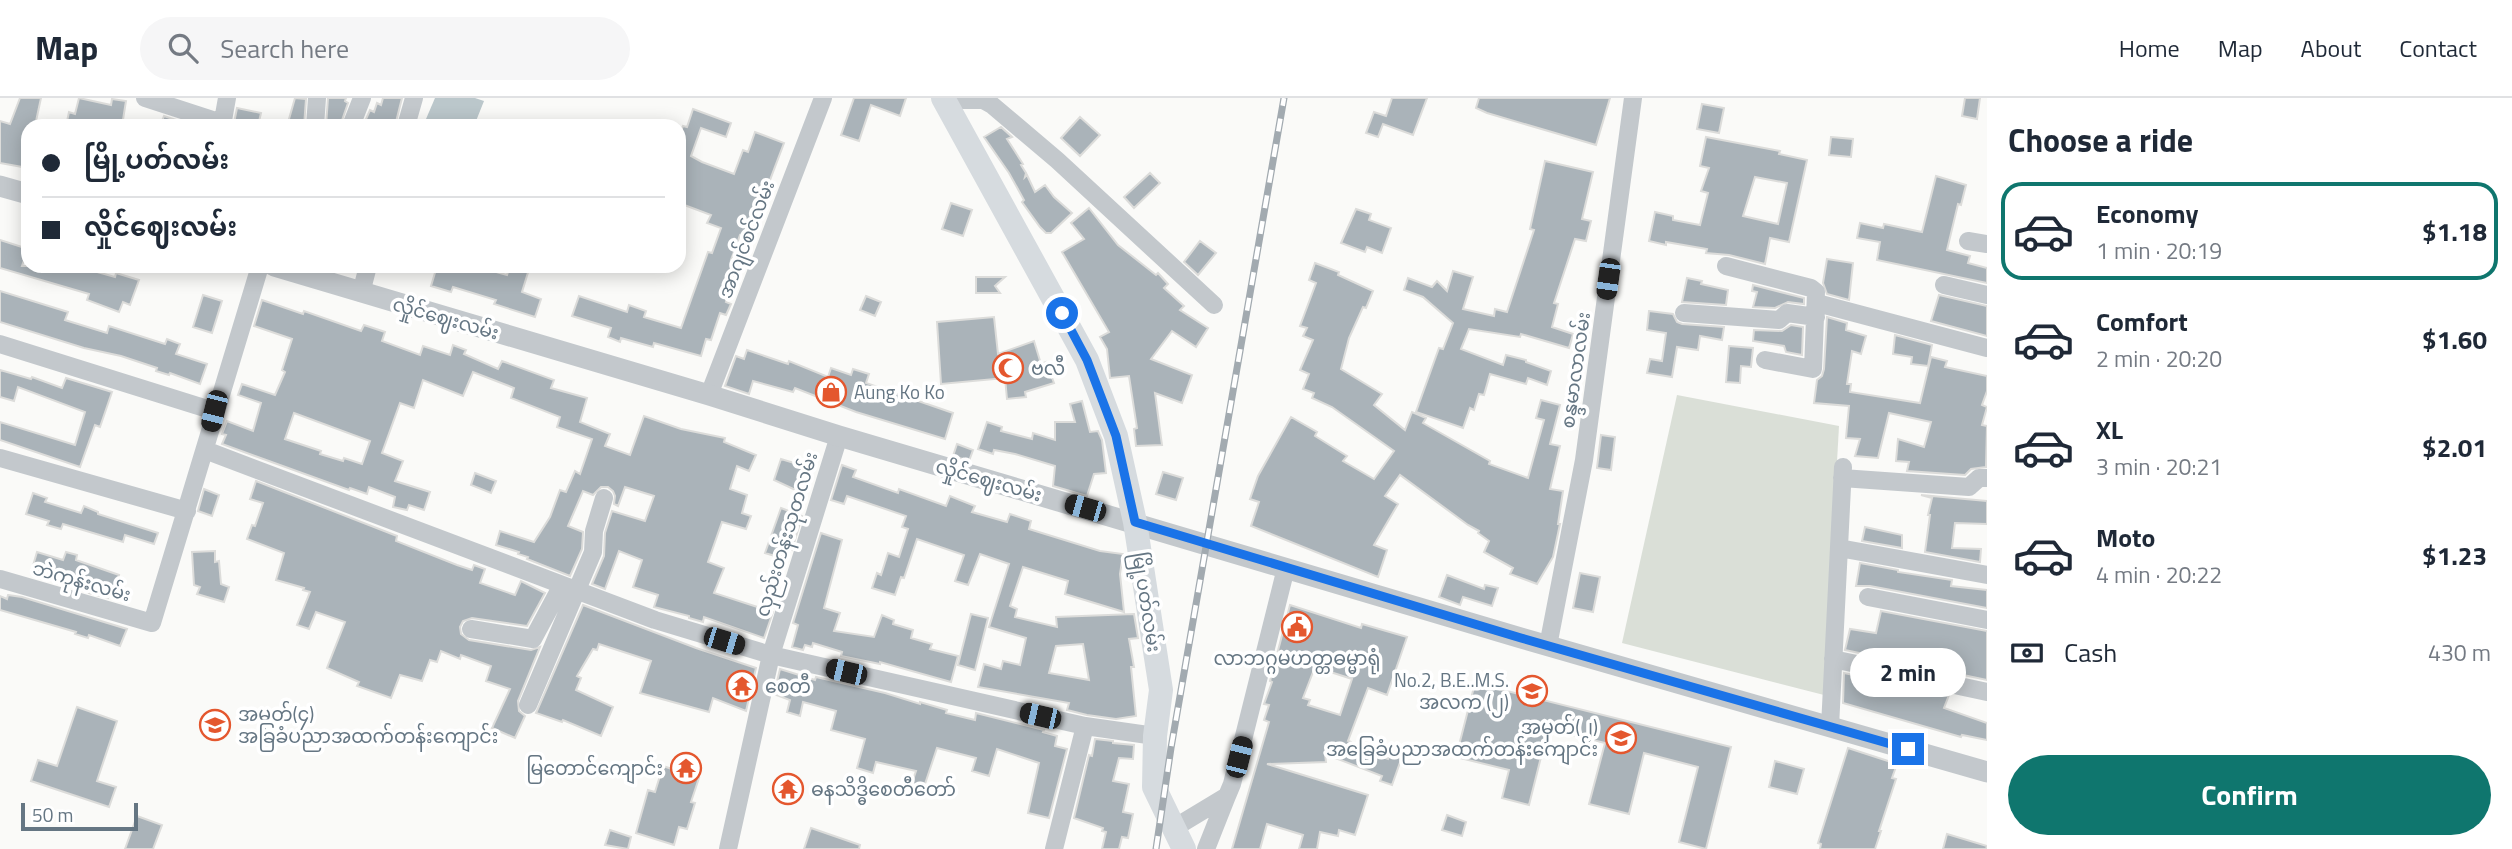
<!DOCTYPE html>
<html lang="en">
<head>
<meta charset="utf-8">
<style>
	:root { --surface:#fff; --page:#f6f6f7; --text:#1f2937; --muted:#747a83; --line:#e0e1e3; --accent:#0f766e }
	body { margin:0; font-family:"Titillium Web","Noto Sans Myanmar",sans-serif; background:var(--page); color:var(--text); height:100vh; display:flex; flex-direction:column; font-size:26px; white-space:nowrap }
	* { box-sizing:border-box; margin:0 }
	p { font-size:23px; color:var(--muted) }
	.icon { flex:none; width:38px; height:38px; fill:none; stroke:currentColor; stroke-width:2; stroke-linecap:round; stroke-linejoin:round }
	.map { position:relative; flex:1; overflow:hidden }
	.sheet { display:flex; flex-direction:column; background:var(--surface); width:525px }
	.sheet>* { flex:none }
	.guide { position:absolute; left:21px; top:21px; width:665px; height:154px; border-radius:21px; box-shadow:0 4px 18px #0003; display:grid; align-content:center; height:154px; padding:0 21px; background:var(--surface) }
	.scale { position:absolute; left:21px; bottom:18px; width:117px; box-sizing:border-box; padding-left:7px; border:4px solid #657683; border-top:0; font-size:19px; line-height:24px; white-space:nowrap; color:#657683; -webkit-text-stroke:5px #fff; paint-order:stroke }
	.end { position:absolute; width:32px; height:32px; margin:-16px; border:9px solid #1a73e8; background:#fff; box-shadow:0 0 0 4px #fff }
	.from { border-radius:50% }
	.bubble { position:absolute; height:49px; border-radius:24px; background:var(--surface); box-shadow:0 4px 18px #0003; font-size:23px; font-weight:700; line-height:49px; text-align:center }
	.car { position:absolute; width:21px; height:42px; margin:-21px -10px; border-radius:9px; box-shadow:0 0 5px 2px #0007; background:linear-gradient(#222 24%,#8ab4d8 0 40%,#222 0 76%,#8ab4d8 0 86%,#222 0) }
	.guide b { display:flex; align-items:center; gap:24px; height:66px; font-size:26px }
	.guide b+b { border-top:2px solid var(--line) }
	.guide i { width:18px; height:18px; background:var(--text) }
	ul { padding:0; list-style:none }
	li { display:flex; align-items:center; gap:21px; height:98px; margin:0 14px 10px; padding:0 7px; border:4px solid transparent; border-radius:21px }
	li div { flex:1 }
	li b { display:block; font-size:26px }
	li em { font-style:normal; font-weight:700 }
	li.selected { border-color:var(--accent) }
	li>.icon { width:63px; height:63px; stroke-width:1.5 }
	h2 { padding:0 21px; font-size:32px; line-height:84px }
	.pay { display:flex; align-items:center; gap:18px; height:77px; padding:0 21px; font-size:26px }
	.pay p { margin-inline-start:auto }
	.action { display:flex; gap:14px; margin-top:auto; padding:14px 21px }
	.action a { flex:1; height:80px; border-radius:42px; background:var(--accent); color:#fff; font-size:28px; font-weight:700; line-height:80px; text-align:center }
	header { display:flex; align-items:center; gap:42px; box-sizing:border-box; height:98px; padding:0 35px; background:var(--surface); border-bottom:2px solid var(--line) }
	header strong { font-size:33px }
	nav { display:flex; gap:38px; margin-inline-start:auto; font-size:24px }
	.search { width:490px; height:63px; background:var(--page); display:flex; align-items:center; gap:18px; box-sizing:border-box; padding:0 24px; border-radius:38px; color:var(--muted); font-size:26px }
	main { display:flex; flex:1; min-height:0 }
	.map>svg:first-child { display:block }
	.green { fill:#dadfd7 }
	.water { fill:#bbc7cb }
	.building { fill:#aab3b9; stroke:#dcdcda; stroke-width:2; fill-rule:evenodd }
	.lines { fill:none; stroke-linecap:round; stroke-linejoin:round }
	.minor { stroke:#c3c8cc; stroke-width:18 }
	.tertiary { stroke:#c3c8cc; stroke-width:21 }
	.secondary { stroke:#d6dbdf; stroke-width:24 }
	.rail-casing { stroke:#a2aab0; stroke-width:7 }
	.rail { stroke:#fff; stroke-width:4.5; stroke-dasharray:13; stroke-linecap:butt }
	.route { stroke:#1a73e8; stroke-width:9 }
	.labels { text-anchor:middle; stroke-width:7; stroke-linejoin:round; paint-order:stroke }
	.street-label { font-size:19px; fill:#657683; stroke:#fff }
	.poi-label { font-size:19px; fill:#657683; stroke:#fff; text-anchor:start }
</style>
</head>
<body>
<header>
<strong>Map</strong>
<div class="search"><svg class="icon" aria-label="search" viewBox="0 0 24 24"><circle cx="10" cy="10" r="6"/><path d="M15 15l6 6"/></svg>Search here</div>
<nav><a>Home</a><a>Map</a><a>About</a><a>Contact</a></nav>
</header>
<main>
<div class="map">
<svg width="1987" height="751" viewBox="0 0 1987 751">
	<rect width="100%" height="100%" fill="#fafaf8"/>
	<path class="green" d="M1677 297 1839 328 1824 597 1622 545Z"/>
	<path class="water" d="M435 0H475L484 3 474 28H423Z"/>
	<path class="building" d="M20 0H41L35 28H28V70L0 65V23L10 26Z
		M79 0 111 7 112 1 126 3 122 28H66L69 14 75 16Z
		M295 0 306 1 304 28H287Z
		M328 0H346L345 3 348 5 340 28H326Z
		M383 0H402L395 28H363L370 12 374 14 377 5 381 7Z
		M854 0H906L900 18 871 7 859 43 841 37Z
		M1392 0H1427L1413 37 1383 26 1378 39 1366 35 1374 14 1386 18Z
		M1479 0H1610L1596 47 1487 15 1476 10Z
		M1965 0H1980L1977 21 1962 18Z
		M1702 6 1724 10 1719 35 1697 31Z
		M237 10 261 15 258 28 234 25Z
		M693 11 731 25 726 39 701 30 691 58 702 64 734 76 743 52 748 54 755 34 784 45 748 140 740 137 731 162 740 165 726 204 731 206 726 217 720 215 711 242 706 241 701 258 654 245 653 249 621 240 620 244 608 239 611 230 572 218 579 198 627 214 629 207 646 213 644 219 681 230 708 154 712 155 721 130 707 125 711 117 679 105V38L683 28 687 29Z
		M164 18 194 28H160Z
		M1080 19 1100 37 1080 58 1061 40Z
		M1001 29 1012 39 1007 41 1023 66 1021 67 1026 75 1025 79 1027 77 1035 94 1045 87 1054 99 1072 115 1051 135H1046L1040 129 1022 104 1024 102 1009 75 984 39Z
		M1706 39 1780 53 1779 56 1807 62 1789 144 1770 140 1765 166 1729 157 1706 155 1707 151 1666 144V147L1649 143 1655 114 1673 118V122L1700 127 1708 95 1701 93 1709 70 1700 68ZM1755 79 1787 85 1778 126 1743 118Z
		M1831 39 1853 41 1851 59 1829 57Z
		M1545 63 1593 74 1582 121 1591 123 1586 143 1575 141 1554 205 1558 206 1552 229 1573 236 1569 250 1521 236 1520 239 1469 231 1461 251 1503 267 1506 257 1526 262V264L1551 273 1547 287 1528 280 1526 286 1490 276 1484 297 1479 296 1474 312 1470 310 1463 330 1416 314 1439 250 1443 251 1453 225 1423 199 1404 192 1408 180 1432 189 1437 183 1447 193 1453 173 1473 179 1463 211 1494 218 1495 211 1507 214 1534 132 1530 131Z
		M1150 75 1160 85 1134 110 1124 99Z
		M1936 78 1966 87 1961 107 1958 106 1947 152 1970 158 1968 165 1987 170V185L1877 162 1880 144 1857 140 1860 125 1883 130 1884 126 1922 134Z
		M951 105 972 112 963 138 942 131Z
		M1089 110 1118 147 1156 177 1158 175 1168 186 1164 190 1184 208 1180 212 1208 230 1196 249 1172 233 1151 261 1192 277 1182 305 1155 295 1162 347 1136 348 1134 331 1137 330 1129 278 1110 280 1107 251 1100 239 1109 234 1062 154 1084 141 1071 125Z
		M1356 111 1371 116 1369 122 1391 130 1382 155 1367 149 1365 154 1341 145Z
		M0 142 28 151 22 168H76L115 179 116 175 139 182 130 207 123 204 119 214 87 202 89 196 0 170Z
		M1200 143 1216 155 1198 177 1184 164Z
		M1827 161 1853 165 1849 202 1827 196 1823 185Z
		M1315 165 1339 174 1338 177 1373 193 1366 210 1363 209 1349 240 1341 271 1382 296 1374 307 1405 332 1412 314 1426 320 1423 325 1490 363 1489 366 1528 380 1544 322 1536 320 1541 302 1560 307 1550 346 1560 348 1550 391 1563 393 1558 426H1560L1553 459 1537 486 1510 476 1513 470 1484 454 1489 443 1478 435 1479 433 1468 427 1400 377 1385 398 1398 406 1374 447 1387 452 1378 479 1251 428 1259 404 1250 401 1258 378 1291 319 1317 334 1315 338 1347 358 1343 363 1374 381 1394 353 1332 309 1312 300 1314 295 1303 291 1309 276 1300 272 1313 242 1303 238 1307 230 1300 228 1316 185 1309 182Z
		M437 168H475L507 177 510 168H530L522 194 541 201 535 219 494 206 496 202 453 189 451 194 431 188Z
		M976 179H1005L995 188 1000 195H976Z
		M1687 180 1702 183 1701 186 1728 192 1726 207 1682 204Z
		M1753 187 1804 200V206L1788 204 1775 210 1753 209 1757 194 1752 193Z
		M0 193 68 214 65 222 107 235 109 228 165 246 167 241 180 246 176 256 207 266 200 286 170 275 169 277 156 273 157 270 121 258 84 250 0 224Z
		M203 197 222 203 212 235 193 229Z
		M1939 197 1987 208V238L1931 223Z
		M866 198 881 204 875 218 860 212Z
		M262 202 303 216 304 213 361 233 364 227 385 234 382 243 420 257 423 248 450 257 453 247 466 252 464 256 498 271 502 263 554 282 551 290 587 300 580 324 610 336 605 348 630 357 644 318 681 331 725 340 724 344 756 357 749 373 737 368 730 391 747 397 742 415 751 418 746 431 722 424 708 464 724 470 714 495 773 514 764 540 704 519 703 524 689 520V518L654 509 658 497 633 489 642 462 619 453 605 491 592 486 604 458 605 435 612 413 645 423 654 398 625 389 618 408 614 406 615 398 613 393 608 389H601L593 397 583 393 568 428 583 434 582 451 570 478 527 461 528 459 518 456 519 454 496 447 500 433 534 444 550 419 560 392 566 394 575 373 580 376 592 341 557 329 560 319 511 300 514 290 473 274 463 298 423 282 414 310 400 305 382 355 403 363 395 383 430 394 424 412 409 407 407 412 393 409 395 399 369 389 367 396 350 390 349 392 222 346 226 337 222 336 227 323 253 333 261 305 238 297 242 286 275 297 285 274 282 272 292 241 254 228ZM294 315 370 343 362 366 344 360 343 363 320 356 321 353 285 341Z
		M1649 213 1673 216 1677 224 1682 226 1724 229 1722 242 1700 238 1698 252 1677 249 1672 279 1647 275 1650 261 1662 263 1666 235 1647 232Z
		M994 219 998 256 1034 243 1041 266 1046 264 1054 285 1025 294 1026 299 1007 301 1005 280 941 286 937 224Z
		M1827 219 1847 225 1846 232 1866 238 1861 256 1852 253 1847 286H1851L1850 294 1920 305 1931 259 1947 263 1945 269 1987 278V293L1982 307 1987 309 1982 327 1987 328 1986 369 1971 371 1965 377 1907 373 1909 364 1896 363 1898 341 1924 349 1931 324 1889 315 1878 360 1855 358 1860 341 1846 340 1849 308 1814 305 1817 282 1822 278 1824 271Z
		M1791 227 1803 229 1802 257 1786 254 1784 248 1753 243 1754 232 1782 233Z
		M1895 237 1932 247 1928 268 1911 266 1912 259 1893 256Z
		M1729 248 1753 250 1751 269 1741 268 1740 285 1726 284Z
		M747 252 788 266 789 263 828 279 831 270 851 277 853 271 869 276 866 285 953 315 945 341 856 314 795 290 793 294 753 283 749 296 725 288 736 258 744 261Z
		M0 272 31 281 32 279 62 290 66 280 112 294 100 329 95 327 80 369 0 342V324L75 347 85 314 18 289 14 303 0 299Z
		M1082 303 1090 334 1098 333 1102 342 1106 375 1094 376 1087 398 1053 388 1055 368 1015 356 994 352 993 356 978 351 987 324 1002 329 1001 333 1032 341 1033 335 1055 342V324H1075L1070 306Z
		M1601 337 1615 339 1611 372 1597 370Z
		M957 346 973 352 969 363 953 358Z
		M795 360 811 365 802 395 774 382 781 361 794 365Z
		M842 367 856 372 853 379 898 395 899 391 946 408 950 398 975 408 972 414 1007 424 1010 416 1031 423 1029 431 1100 453 1123 456 1120 476 1124 514 1065 496 1068 483 1023 469 1010 508 1017 511 1015 519 1057 529 1056 519 1134 516 1138 540 1129 541 1134 569H1131L1136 618 1116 621 1087 617 1067 612 1069 605 978 589 984 566 1001 571 1003 563 1020 567 1026 540 989 529 1009 466 980 456 968 487 955 483 964 457 917 441 904 480 901 479 895 497 872 490 877 475 881 477 888 455 899 459 908 431 902 429 906 418 847 398 844 406 831 402ZM1083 546 1089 582 1049 575 1056 548Z
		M1163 374 1183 380 1176 402 1156 396Z
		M475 375 496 383 491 395 471 387Z
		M256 383 397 438 396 443 457 467 472 472 474 467 485 471 480 485 515 497 521 483 545 495 527 528 472 520 463 523 460 529 461 536 469 542 531 552 540 549 518 603 519 613 525 618 515 640 492 630 510 591 486 583 491 568 461 557 460 561 441 553 437 564 430 562 422 583 400 577 391 600 357 588 359 584 327 570 345 524 316 514 309 531 297 527 310 494 303 492 304 490 276 482 284 455 247 441 252 427 255 428 263 405 250 401Z
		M204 391 219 397 212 418 198 413Z
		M33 395 47 400 45 404 81 415 84 408 98 414V416L158 435 154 446 125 437 123 444 63 426 61 431 47 427 49 423 26 416Z
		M1921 397 1987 403V426L1955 425 1952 450 1981 451 1980 464 1925 454 1930 417H1928L1932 400Z
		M781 410 802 418 792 452 788 451 785 461 765 455Z
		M1865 429 1902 437V450L1862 443Z
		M821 435 842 442 824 510 840 515 834 533 874 539 882 517 894 522 893 526 913 532 911 540 932 546 930 551 958 558 951 584 880 564V566L841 558 842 554 813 545 812 549 805 547 803 552 792 549 798 527 793 525Z
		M215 453V464L219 463 221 486 229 489 224 504 197 496 200 489 194 487 192 454Z
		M37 454 63 462 66 454 77 457 76 462 119 477 113 498 109 497 108 500 89 495 90 493 76 488 78 481 54 474 53 477 32 471Z
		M1860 465 1898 472V474L1952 482 1951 488 1987 492V510L1870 488H1856Z
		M1580 475 1600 479 1593 514 1573 510Z
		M1447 477 1484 491 1485 487 1498 490 1492 508 1463 499 1460 507 1439 499Z
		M8 497 22 499 127 531 120 548 89 537 88 540 75 536 76 534 0 512V498L7 501Z
		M583 507 696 550 756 570 746 613 713 600 709 614 640 595 651 563 599 546 597 552 593 551 577 578 581 580 576 592 613 609 601 638 563 622 562 624 536 615Z
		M1290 507 1361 530 1362 526 1407 539 1387 597 1368 590 1348 643 1351 644 1350 647 1388 661 1391 652 1403 656 1392 687 1380 683 1382 678 1325 656 1326 664 1267 666 1368 697 1355 737 1339 732 1338 738 1320 734 1317 751H1299L1303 737 1267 726 1260 751H1232L1269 624 1264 622 1269 607 1264 606 1272 584 1270 583ZM1315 569 1352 581 1340 617 1308 607 1310 602 1303 600Z
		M1881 513 1987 533V582L1845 552 1850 531 1876 535Z
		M971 516 988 520 975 572 958 567Z
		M780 571 815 582 816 579 885 595 920 606V604L947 612 946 615 975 622 976 615 1044 632 1043 634 1057 638 1055 648 1067 651 1049 720 1028 715 1039 665 997 651 989 678 972 673 976 660 937 650 924 689 912 685 916 673 876 664 873 675 857 670 865 641 831 632 836 613 803 604 800 618 787 614 790 602 774 596Z
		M1844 575 1949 597 1944 610 1987 625V642L1962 637 1961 639 1843 605Z
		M1475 585 1731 649 1706 751 1679 744 1698 669 1644 655 1629 716 1589 706 1605 645 1548 631 1529 707 1502 700 1509 672 1456 659Z
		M77 609 117 623 97 683 116 689 109 709 31 683 38 662 57 668Z
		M1095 641 1113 643V645L1134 647 1133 661 1119 660 1113 683 1129 686 1123 714 1133 716 1128 740 1122 739 1119 751H1102L1106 734 1102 733 1103 730 1074 720 1089 657 1092 658Z
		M1848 650 1897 666 1892 680 1896 681 1879 733H1881L1875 751H1820L1821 746 1818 745Z
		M1775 663 1804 671 1797 696 1769 689Z
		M663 668 699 680 691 704 695 705 687 731 679 729 674 747 636 735 648 692 655 694Z
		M1447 717 1466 724 1462 738 1442 732Z
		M137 718 162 727 153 751H125Z
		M811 730 860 747 859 751H804Z
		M610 732 631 739 628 751 605 747Z
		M1947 736 1987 748 1986 751H1943Z"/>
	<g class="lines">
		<path class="minor" d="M145 0 222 25
			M944 2H983L992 7 1057 62 1214 207
			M222 28 227 0
			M315 28 317 0
			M351 28 362 0
			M406 28 414 0
			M1968 143 1987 146
			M1726 168 1811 190 1816 194 1813 271 1765 262
			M1944 187 1987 197
			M361 195 368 168
			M1817 205 1987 250
			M1684 215 1779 222 1787 215 1816 219
			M0 246 214 313
			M709 297 823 0
			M205 352 655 522 771 557 1085 628 1155 638
			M0 360 187 413
			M1842 380 1969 389 1979 380H1987
			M1839 450 1987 477
			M0 481 152 525 260 168
			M1868 499 1987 522
			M471 531 533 541 562 487
			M1548 548 1584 362 1633 0
			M1833 561 1987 594
			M528 607 593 454 594 433 604 400
			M1830 629 1843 369
			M1174 730 1227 698 1232 686 1286 470
			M728 751 771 557 839 338
			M1054 751 1085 628
			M1206 751 1227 698"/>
		<path class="tertiary" d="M0 88 28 96
			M274 168 709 297 839 338 1521 540 1987 674"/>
		<path class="secondary" d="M943 0 1087 262 1116 338 1135 424 1161 592 1155 638 1154 689 1184 751"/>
		<g class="rail-casing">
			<path id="rail" d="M1156 751 1171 650 1284 0"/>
		</g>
		<use href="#rail" class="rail"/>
	</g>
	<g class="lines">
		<path class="route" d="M1062 215 1087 262 1116 338 1135 424 1521 540 1908 651"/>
	</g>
	<defs>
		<g id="mosque-ring" transform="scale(1.575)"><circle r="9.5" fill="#fff" stroke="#e4572e" stroke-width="1.5"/><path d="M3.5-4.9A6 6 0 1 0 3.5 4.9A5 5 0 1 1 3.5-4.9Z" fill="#e4572e"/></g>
		<g id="shop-ring" transform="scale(1.575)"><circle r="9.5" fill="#fff" stroke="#e4572e" stroke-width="1.5"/><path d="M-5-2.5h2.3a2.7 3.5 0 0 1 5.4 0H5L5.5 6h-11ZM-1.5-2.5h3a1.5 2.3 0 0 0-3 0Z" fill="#e4572e"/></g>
		<g id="civic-ring" transform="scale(1.575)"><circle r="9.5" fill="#fff" stroke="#e4572e" stroke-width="1.5"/><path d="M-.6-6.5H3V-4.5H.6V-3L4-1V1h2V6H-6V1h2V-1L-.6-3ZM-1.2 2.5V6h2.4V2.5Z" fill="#e4572e"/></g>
		<g id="temple-ring" transform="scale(1.575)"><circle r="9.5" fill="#fff" stroke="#e4572e" stroke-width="1.5"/><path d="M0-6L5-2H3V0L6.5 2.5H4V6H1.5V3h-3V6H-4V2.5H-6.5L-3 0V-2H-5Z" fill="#e4572e"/></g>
		<g id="school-ring" transform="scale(1.575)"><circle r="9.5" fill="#fff" stroke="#e4572e" stroke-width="1.5"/><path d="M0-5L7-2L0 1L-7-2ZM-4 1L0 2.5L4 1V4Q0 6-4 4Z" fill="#e4572e"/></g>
	</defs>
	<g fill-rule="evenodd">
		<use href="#mosque-ring" x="1008" y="270"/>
		<use href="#shop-ring" x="831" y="294"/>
		<use href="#civic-ring" x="1297" y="529"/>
		<use href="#temple-ring" x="742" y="588"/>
		<use href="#school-ring" x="1532" y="593"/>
		<use href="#school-ring" x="215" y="627"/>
		<use href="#school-ring" x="1621" y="640"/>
		<use href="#temple-ring" x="686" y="670"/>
		<use href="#temple-ring" x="788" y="691"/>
	</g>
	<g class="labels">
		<g class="street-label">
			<text transform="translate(746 141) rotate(-69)" y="7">အာဂျင်စင်လမ်း</text>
			<text transform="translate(446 220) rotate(16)" y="7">လှိုင်ဈေးလမ်း</text>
			<text transform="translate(1575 272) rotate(-82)" y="7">စန္ဒမာလာလမ်း</text>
			<text transform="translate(989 382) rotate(16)" y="7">လှိုင်ဈေးလမ်း</text>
			<text transform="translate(786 436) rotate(-73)" y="7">လှည်းတန်းသုတလမ်း</text>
			<text transform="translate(82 483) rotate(16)" y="7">ဘဲကုန်းလမ်း</text>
			<text transform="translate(1147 504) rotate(81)" y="7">မြို့ပတ်လမ်း</text>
		</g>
		<g class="poi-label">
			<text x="1031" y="277">ဗလီ</text>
			<text x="854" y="301">Aung Ko Ko</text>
			<text x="1297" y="567" text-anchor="middle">လာဘဂ္ဂမဟတ္တဓမ္မာရုံ</text>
			<text x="1509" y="589" text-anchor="end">No.2, B.E..M.S.<tspan x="1509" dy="22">အလက (၂)</tspan></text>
			<text x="765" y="595">စေတီ</text>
			<text x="238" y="623">အမှတ်(၄)<tspan x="238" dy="22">အခြခံပညာအထက်တန်းကျောင်း</tspan></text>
			<text x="1598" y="636" text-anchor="end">အမှတ်(၂)<tspan x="1598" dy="22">အခြေခံပညာအထက်တန်းကျောင်း</tspan></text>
			<text x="663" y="677" text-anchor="end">မြတောင်ကျောင်း</text>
			<text x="811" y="698">ဓနသိဒ္ဓိစေတီတော်</text>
		</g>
	</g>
</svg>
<div class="scale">50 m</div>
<i class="end from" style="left:1062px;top:215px"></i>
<i class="end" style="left:1908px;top:651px"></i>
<div class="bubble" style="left:1850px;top:550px;width:116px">2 min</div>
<i class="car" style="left:1608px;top:181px;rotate:188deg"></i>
<i class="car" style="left:214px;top:313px;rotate:194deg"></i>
<i class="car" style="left:1085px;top:410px;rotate:286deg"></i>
<i class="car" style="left:724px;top:543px;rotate:107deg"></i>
<i class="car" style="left:846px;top:574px;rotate:283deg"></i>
<i class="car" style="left:1040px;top:618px;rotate:283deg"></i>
<i class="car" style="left:1239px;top:659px;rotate:14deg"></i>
<div class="guide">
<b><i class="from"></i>မြို့ပတ်လမ်း</b>
<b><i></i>လှိုင်ဈေးလမ်း</b>
</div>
</div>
<section class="sheet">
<h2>Choose a ride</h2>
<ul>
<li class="selected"><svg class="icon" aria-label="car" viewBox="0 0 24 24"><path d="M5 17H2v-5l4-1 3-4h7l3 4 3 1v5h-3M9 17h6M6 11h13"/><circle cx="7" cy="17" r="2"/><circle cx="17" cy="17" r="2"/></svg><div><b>Economy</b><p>1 min · 20:19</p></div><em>$1.18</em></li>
<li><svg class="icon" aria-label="car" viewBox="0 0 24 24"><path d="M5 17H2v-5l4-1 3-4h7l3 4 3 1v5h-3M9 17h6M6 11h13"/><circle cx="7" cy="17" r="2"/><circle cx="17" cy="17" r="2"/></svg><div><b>Comfort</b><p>2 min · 20:20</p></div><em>$1.60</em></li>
<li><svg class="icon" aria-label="car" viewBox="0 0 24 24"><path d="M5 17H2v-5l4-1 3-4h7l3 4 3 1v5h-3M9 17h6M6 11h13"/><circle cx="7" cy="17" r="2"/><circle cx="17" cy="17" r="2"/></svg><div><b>XL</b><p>3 min · 20:21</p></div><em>$2.01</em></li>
<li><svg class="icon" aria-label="car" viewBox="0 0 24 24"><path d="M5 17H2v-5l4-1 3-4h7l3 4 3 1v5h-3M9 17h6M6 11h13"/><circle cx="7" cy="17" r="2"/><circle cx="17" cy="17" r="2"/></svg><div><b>Moto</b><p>4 min · 20:22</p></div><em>$1.23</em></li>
</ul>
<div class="pay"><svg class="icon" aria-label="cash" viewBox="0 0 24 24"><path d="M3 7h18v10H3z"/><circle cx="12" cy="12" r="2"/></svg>Cash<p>430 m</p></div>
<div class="action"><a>Confirm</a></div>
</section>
</main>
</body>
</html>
